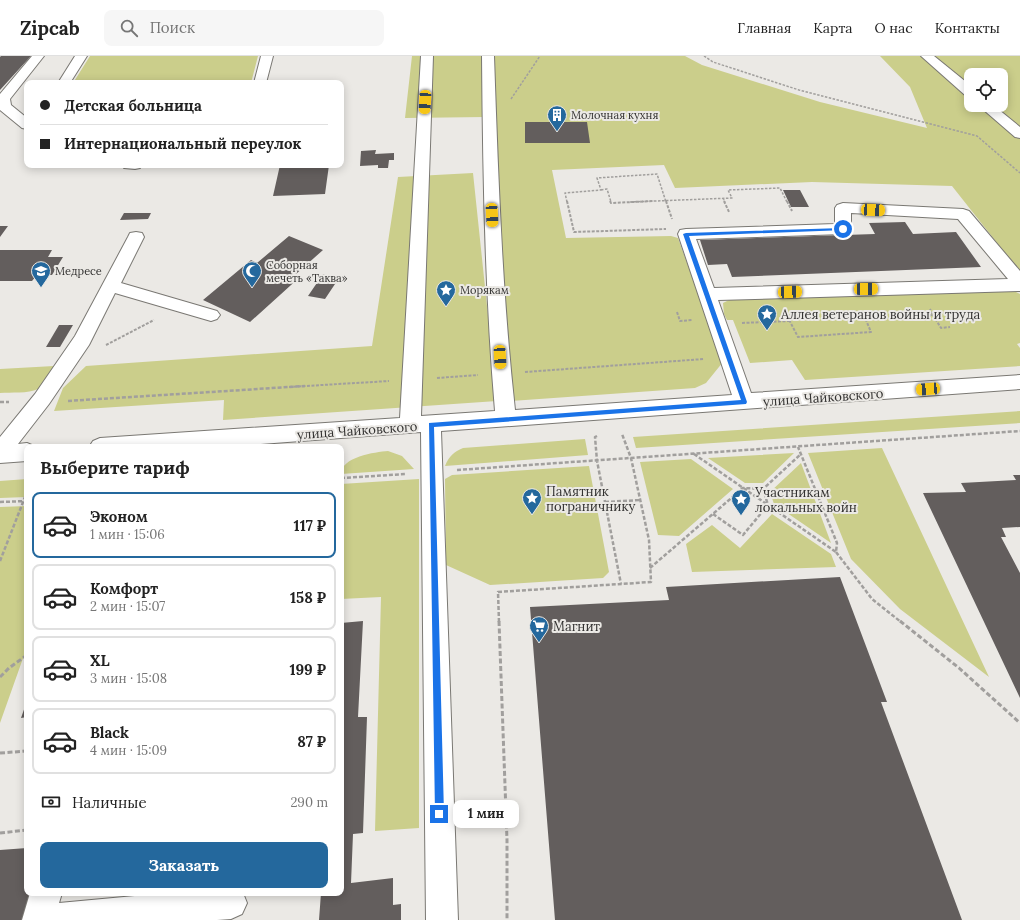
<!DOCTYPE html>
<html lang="ru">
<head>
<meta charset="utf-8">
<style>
	:root { --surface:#fff; --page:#f6f6f6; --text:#222; --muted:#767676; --line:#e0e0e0; --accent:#24689d }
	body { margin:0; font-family:Lora,serif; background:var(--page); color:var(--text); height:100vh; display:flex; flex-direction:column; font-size:15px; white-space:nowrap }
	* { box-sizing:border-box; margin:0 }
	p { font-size:13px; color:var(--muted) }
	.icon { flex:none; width:22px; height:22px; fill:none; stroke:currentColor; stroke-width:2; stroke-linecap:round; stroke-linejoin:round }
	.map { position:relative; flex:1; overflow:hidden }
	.details { position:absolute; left:24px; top:388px; width:320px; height:452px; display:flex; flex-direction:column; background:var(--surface); border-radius:8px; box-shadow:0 2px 10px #0003 }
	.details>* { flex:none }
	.hud { position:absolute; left:24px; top:24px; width:320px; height:88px; border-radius:8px; box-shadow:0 2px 10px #0003; display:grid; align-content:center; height:88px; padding:0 16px; background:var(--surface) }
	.fabs { position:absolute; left:964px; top:12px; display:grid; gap:8px }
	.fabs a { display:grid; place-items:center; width:44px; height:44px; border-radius:8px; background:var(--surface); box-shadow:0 2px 10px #0003; font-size:20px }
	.end { position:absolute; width:18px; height:18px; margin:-9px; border:5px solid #1a73e8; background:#fff; box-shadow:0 0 0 2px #fff }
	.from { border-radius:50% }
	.bubble { position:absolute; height:28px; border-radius:8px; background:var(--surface); box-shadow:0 2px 10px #0003; font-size:13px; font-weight:700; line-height:28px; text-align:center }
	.car { position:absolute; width:12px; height:24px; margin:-12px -6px; border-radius:5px; box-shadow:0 0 3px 1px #0007; background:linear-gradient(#f5c518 24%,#345 0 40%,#f5c518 0 76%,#345 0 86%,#f5c518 0) }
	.hud b { display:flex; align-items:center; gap:14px; height:38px; font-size:15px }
	.hud b+b { border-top:1px solid var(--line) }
	.hud i { width:10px; height:10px; background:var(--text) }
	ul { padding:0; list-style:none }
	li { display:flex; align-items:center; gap:12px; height:66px; margin:0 8px 6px; padding:0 8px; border:2px solid var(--line); border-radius:8px }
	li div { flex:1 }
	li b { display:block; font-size:15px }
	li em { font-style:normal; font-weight:700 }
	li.active { border-color:var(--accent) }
	li>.icon { width:36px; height:36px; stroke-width:1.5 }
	h2 { padding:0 16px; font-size:18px; line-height:48px }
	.pay { display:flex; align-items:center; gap:10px; height:44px; padding:0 16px; font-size:15px }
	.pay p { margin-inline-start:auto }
	.action { display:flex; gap:8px; margin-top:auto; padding:8px 16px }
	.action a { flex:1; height:46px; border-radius:8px; background:var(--accent); color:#fff; font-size:16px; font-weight:700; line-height:46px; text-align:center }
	header { display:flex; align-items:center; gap:24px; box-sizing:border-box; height:56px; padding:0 20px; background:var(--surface); border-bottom:1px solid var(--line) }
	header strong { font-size:19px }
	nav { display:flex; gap:22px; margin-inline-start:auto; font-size:14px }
	.search { width:280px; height:36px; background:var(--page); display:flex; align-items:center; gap:10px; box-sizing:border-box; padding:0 14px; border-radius:8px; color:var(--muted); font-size:15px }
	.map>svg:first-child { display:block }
	.green { fill:#cbce8b; fill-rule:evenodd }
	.building { fill:#635e5d }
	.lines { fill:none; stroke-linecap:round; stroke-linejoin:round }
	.minor-casing { stroke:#7a7873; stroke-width:2 }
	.path-far3 { stroke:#a19f9d; stroke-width:1.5; stroke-dasharray:2.5 1.5; stroke-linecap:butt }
	.path-far2 { stroke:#a19f9d; stroke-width:2; stroke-dasharray:3 1.5; stroke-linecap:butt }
	.path-far1 { stroke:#a19f9d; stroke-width:2.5; stroke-dasharray:4 2; stroke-linecap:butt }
	.path { stroke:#a19f9d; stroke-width:3; stroke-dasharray:5 2.5; stroke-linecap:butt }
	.minor { fill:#fff; fill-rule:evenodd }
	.route { fill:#1a73e8 }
	.labels { text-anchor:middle; stroke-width:4; stroke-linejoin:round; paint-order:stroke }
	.far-poi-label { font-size:11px; fill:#333231; stroke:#ebe9e5; text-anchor:start }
	.poi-label { font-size:13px; fill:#333231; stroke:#ebe9e5; text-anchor:start }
	.street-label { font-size:13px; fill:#333231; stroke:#ebe9e5 }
</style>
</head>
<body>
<header>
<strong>Zipcab</strong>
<div class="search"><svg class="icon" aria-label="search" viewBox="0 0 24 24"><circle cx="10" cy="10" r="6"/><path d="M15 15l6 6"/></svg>Поиск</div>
<nav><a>Главная</a><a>Карта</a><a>О нас</a><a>Контакты</a></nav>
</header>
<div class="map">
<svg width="1020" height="864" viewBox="0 0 1020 864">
	<rect width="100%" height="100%" fill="#ebe9e5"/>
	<path class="green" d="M90 0H258L251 27H73Z
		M412 0H685L702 9 820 46 927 72 910 31 880 0H1020V216L952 130 812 126 675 132 664 109 552 114 566 182 671 180 678 182 723 306 706 327 695 332 511 345 494 138 499 116 489 117 485 61 405 62ZM971 19H1001V49H971Z
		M473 117 497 345 223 364 224 344 54 355 63 332 86 310 372 290 398 121Z
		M1010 233 1020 238V287L1017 288 1020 292V310L805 324 792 304 750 307 733 264H727L724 258 723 247 733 242Z
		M54 310 55 314C50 321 45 329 38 333 28 338 11 336 0 337V313Z
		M1020 355V367L636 392 633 381Z
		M585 383 588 399 445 410C449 400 454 396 463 392Z
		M882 392 989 621 900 553 851 503 808 397Z
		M388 395 402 400 414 413 341 418C341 401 375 396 388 395Z
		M794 397 763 427H745L708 402Z
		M691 403 733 433 679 480 658 479 640 406Z
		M801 407 831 487 774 448 770 436Z
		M589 410 609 516 603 522 490 529 446 509 445 423 452 419Z
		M27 423V441L0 442V425Z
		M419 423V772L375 775 381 541 341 543V428Z
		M27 450V591L0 667V451Z
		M772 458 831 498 836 511 692 516 686 488 712 469 740 492Z"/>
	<path class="building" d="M1 0H31L0 34V1Z
		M525 66H587L590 87H525Z
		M376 94 375 98 394 97V104H389L388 112H378V109L360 110 361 95Z
		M280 109H329L325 138 273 140Z
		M783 134H800L809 151H791Z
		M124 157H151L148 163 120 164Z
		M905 166 913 178 956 176 981 211 732 221 727 208 708 209 700 184 875 178 869 167Z
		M0 170H8L0 181Z
		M289 180 323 194 296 218 301 220 250 266 203 244 251 204 257 207Z
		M0 194H52L48 201H63L52 219H37L32 225H0Z
		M323 218 339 222 325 243 308 240Z
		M59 269H73L60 291H46Z
		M1013 419H1020V471L1002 472 1006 481H1001L1020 517V642L923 437 966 436 961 427 1016 424Z
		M840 521 887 646H881L962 864H555L530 551 669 544 666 531Z
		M363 565 358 661H367L363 777 353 778 351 827 393 822V849L401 848V864H319L321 837H341V567Z
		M27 645V661L21 662Z
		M27 792V837H30L22 864H0V794Z"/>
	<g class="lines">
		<g class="minor-casing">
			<path id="minor" d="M32 0H44L10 43 11 49 27 62V73L22 72 0 54V38Z
				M75 0H87L70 27H58Z
				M261 0H273L266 27H254Z
				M421 0H433L421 360 495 355C485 237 483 119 482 0H494C498 118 502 236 515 354L732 339 678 178 680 174 686 173 835 168V152L837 149 843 147 963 153 969 155 1020 215V235L718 244 751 337 1020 319V333L441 375 458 864H426L421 376 219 391H89L93 385 100 382 400 362ZM851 157 958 163 1008 223 714 232 696 183 843 178 849 177 851 173Z
				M921 0H934L971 30V41L966 40Z
				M978 49H993L1020 71V82L1015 81Z
				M122 109H142L140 112 135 113 124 112Z
				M136 176 142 177 144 181 121 227 217 255 220 259 217 263 211 265 115 237 89 289 49 348 18 388 27 387 34 390 35 391H27V405L0 407V381L35 338 75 280 128 181 130 177Z
				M30 837H62L59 847 167 837H243L247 847 242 858 231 863 217 864H22Z"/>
		</g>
		<path class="path-far3" d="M704 0 713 6 799 34 977 80 1020 117
			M511 43 540 0
			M601 134 607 133 611 146
			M723 142 725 146
			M567 146 565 137 601 134 597 122 657 118 666 146
			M630 146 732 142 728 134 780 132 787 146"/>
		<path class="path-far2" d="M567 145 574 176 666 173
			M610 145 611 147 654 145
			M666 145 672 163
			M724 145 729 156
			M787 145 792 155
			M880 255 883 262 933 259 930 253
			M677 256 680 265 692 264
			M785 256 798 281 871 276 863 257 869 256
			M933 259 941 272 950 271
			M742 267 789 265
			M106 289 154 264
			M525 316 704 303
			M437 322 478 319
			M289 331 389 325"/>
		<path class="path-far1" d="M68 345 305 330
			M0 346H9
			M597 380 595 381 597 405 621 528
			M694 398 836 496 837 487 798 391
			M457 414 1020 375
			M341 422 406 418
			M0 446 27 445
			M605 446 640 444
			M713 458 743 479 768 449 763 433 801 398
			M836 496 872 543 901 566
			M0 505 27 436
			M650 512 743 432 763 433
			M499 566 498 536 651 526 649 484 631 402 622 378"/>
		<path class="path" d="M499 565 507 784V864
			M900 565 959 612 1020 667
			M0 621 9 612 27 599
			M0 697 27 695
			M0 777 27 774"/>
		<use href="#minor" class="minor"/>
	</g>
	<path class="route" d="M843 172 845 174 689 180 747 346 746 348 434 371 444 758 442 761 439 762 436 761 435 758 429 367 741 344 683 178 686 177Z"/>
	<defs>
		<g id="building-pin" transform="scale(1)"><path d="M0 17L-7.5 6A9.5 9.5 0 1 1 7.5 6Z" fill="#24689d" stroke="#ebe9e5"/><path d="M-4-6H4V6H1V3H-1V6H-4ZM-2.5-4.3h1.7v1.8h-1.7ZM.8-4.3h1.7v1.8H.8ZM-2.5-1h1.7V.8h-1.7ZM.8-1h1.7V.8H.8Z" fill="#fff"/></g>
		<g id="school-pin" transform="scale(1)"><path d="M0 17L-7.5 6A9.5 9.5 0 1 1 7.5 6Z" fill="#24689d" stroke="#ebe9e5"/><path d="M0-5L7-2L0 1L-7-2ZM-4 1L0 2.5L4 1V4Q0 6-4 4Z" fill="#fff"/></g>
		<g id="mosque-pin" transform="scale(1)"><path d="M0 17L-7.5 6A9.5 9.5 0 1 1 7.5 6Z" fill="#24689d" stroke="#ebe9e5"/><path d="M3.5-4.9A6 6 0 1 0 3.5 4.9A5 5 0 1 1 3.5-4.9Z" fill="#fff"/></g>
		<g id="sight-pin" transform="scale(1)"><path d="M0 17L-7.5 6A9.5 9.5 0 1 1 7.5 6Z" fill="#24689d" stroke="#ebe9e5"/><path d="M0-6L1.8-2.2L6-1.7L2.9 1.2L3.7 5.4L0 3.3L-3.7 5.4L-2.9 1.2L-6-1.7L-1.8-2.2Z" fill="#fff"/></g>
		<g id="supermarket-pin" transform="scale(1)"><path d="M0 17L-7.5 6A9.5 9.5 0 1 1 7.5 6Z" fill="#24689d" stroke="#ebe9e5"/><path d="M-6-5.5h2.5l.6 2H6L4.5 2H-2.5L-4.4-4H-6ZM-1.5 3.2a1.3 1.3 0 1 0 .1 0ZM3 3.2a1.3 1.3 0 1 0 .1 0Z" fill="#fff"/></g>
	</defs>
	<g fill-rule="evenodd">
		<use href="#building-pin" x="557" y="59"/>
		<use href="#school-pin" x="41" y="215"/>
		<use href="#mosque-pin" x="252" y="215"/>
		<use href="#sight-pin" x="446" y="234"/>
		<use href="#sight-pin" x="767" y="258"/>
		<use href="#sight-pin" x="532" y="442"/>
		<use href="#sight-pin" x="741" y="443"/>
		<use href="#supermarket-pin" x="539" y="570"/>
	</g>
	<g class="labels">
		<g class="far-poi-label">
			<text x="571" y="63">Молочная кухня</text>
			<text x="266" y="213">Соборная<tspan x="266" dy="13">мечеть «Таква»</tspan></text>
			<text x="55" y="219">Медресе</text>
			<text x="460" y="238">Морякам</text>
		</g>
		<g class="poi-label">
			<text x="781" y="263">Аллея ветеранов войны и труда</text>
			<text x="546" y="440">Памятник<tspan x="546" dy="15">пограничнику</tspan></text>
			<text x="755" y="441">Участникам<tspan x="755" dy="15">локальных войн</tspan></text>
			<text x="553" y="575">Магнит</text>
		</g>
		<g class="street-label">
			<text transform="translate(823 341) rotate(-4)" y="5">улица Чайковского</text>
			<text transform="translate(357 374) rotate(-4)" y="5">улица Чайковского</text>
		</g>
	</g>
</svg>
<div class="fabs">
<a><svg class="icon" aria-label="locate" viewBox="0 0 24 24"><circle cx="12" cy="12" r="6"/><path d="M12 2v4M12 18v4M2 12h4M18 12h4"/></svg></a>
</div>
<i class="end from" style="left:843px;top:173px"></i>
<i class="end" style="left:439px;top:758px"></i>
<div class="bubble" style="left:453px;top:744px;width:66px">1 мин</div>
<i class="car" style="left:425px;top:46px;rotate:183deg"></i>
<i class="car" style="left:873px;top:154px;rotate:93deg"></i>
<i class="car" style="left:492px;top:159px;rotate:177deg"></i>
<i class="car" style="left:866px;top:233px;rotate:89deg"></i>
<i class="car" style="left:790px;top:236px;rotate:88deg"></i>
<i class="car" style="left:500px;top:301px;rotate:177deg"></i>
<i class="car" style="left:928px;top:333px;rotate:266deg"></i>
<div class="hud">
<b><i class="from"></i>Детская больница</b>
<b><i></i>Интернациональный переулок</b>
</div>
<section class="details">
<h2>Выберите тариф</h2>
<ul>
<li class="active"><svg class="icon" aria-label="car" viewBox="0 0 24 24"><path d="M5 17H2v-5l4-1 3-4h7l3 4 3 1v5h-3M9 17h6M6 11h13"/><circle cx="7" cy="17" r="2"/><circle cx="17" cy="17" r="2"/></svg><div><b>Эконом</b><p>1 мин · 15:06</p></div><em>117 ₽</em></li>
<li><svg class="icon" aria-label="car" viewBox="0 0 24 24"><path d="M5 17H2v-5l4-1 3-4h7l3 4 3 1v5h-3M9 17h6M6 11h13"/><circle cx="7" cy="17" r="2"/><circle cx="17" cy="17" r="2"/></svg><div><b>Комфорт</b><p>2 мин · 15:07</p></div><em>158 ₽</em></li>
<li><svg class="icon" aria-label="car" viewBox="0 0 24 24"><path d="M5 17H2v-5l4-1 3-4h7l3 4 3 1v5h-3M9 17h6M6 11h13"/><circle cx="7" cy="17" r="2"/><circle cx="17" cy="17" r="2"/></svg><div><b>XL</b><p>3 мин · 15:08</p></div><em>199 ₽</em></li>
<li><svg class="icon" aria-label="car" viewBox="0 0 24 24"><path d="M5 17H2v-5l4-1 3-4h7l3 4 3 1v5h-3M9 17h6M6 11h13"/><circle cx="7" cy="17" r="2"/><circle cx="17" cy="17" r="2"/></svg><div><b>Black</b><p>4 мин · 15:09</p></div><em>87 ₽</em></li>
</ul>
<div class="pay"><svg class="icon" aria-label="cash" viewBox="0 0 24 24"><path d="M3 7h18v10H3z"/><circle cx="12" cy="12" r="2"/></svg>Наличные<p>290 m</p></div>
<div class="action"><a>Заказать</a></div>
</section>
</div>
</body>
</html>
